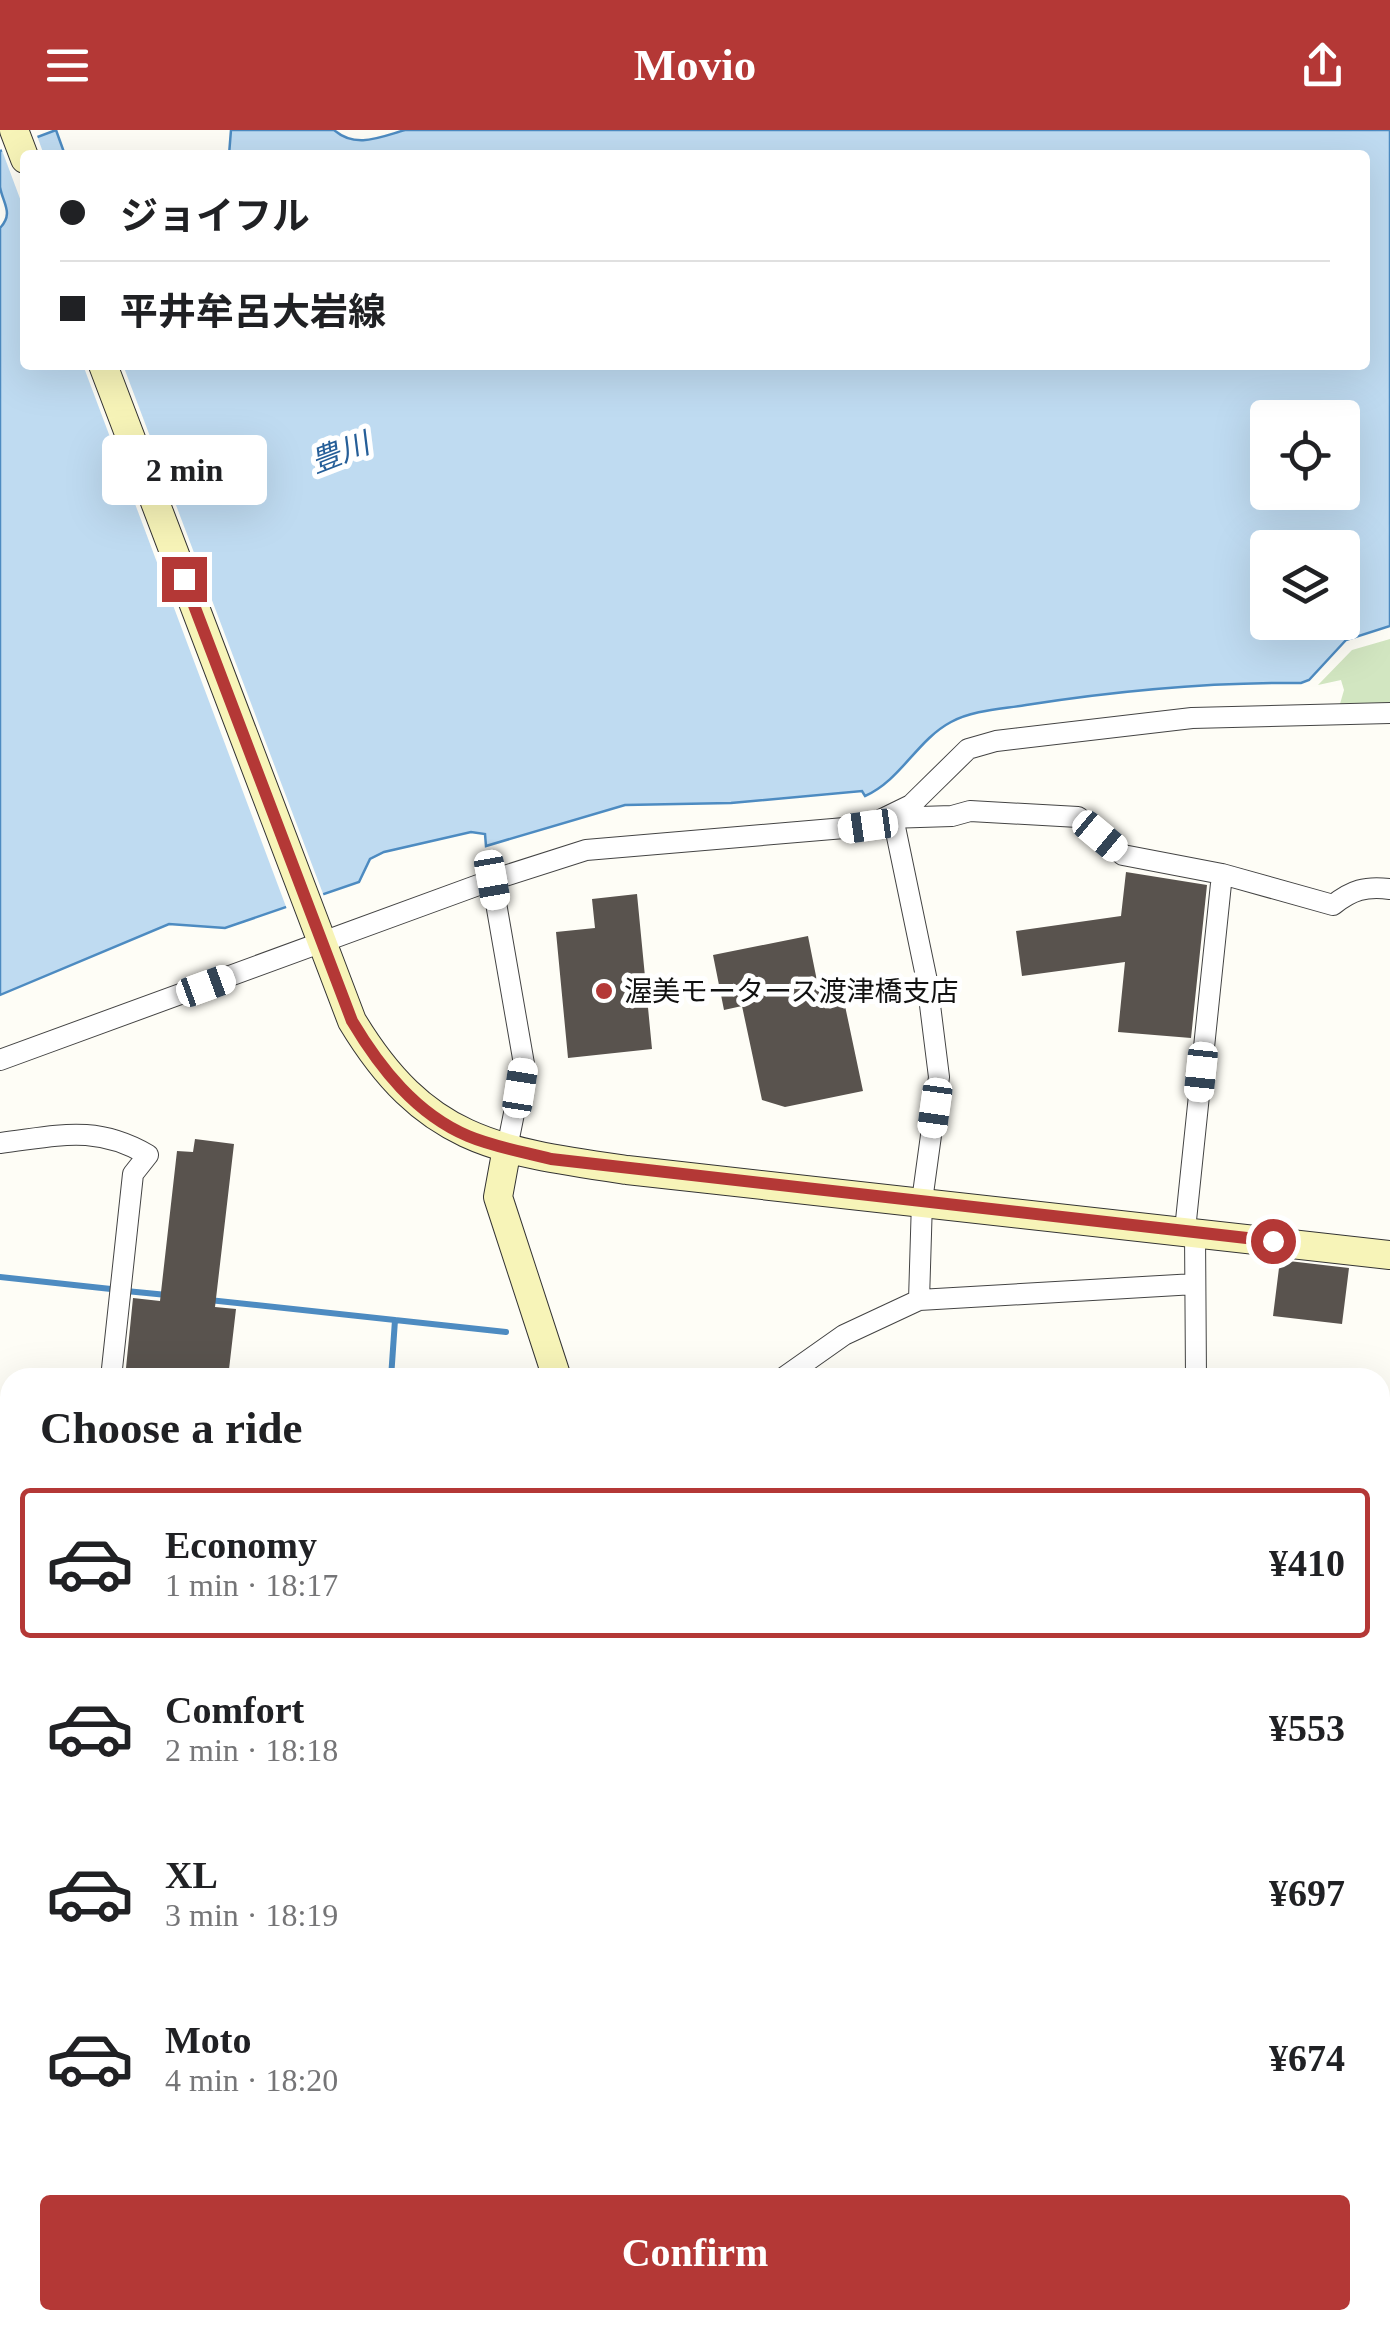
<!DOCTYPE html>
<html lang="en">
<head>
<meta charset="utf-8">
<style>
	:root { --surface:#fff; --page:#f6f6f6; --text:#202124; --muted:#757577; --line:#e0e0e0; --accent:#b43836 }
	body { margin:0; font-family:"Times New Roman","Noto Sans JP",serif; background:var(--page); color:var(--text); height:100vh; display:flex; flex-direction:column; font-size:38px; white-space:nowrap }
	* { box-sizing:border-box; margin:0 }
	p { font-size:32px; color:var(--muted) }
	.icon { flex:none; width:55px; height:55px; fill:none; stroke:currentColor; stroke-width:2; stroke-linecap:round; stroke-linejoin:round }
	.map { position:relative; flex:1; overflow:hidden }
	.panel { position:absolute; left:0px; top:1238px; width:1390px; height:962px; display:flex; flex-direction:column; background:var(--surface); border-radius:30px 30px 0 0; box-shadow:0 10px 40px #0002 }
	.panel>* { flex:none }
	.banner { position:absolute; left:20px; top:20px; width:1350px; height:220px; border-radius:10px; box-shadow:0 10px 40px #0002; display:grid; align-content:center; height:220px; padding:0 40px; background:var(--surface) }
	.tools { position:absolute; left:1250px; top:270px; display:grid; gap:20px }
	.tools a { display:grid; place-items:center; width:110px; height:110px; border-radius:10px; background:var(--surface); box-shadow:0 10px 40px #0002; font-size:50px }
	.end { position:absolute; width:45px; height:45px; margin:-22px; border:12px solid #b43836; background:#fff; box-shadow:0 0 0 5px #fff }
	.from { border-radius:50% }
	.bubble { position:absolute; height:70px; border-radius:10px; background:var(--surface); box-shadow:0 10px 40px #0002; font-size:32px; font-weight:600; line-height:70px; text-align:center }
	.car { position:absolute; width:30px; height:60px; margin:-30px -15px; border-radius:12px; box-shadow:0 0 8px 2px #0007; background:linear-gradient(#fff 24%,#345 0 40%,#fff 0 76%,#345 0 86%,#fff 0) }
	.banner b { display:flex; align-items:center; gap:35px; height:95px; font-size:38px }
	.banner b+b { border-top:2px solid var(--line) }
	.banner i { width:25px; height:25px; background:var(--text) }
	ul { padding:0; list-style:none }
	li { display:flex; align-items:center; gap:30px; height:150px; margin:0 20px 15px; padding:0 20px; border:5px solid transparent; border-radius:10px }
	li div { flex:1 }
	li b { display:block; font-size:38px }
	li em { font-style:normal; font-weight:600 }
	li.on { border-color:var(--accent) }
	li>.icon { width:90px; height:90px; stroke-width:1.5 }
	h2 { padding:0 40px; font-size:45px; line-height:120px }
	.primary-button { display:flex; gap:20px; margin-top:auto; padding:20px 40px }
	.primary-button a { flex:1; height:115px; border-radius:10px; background:var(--accent); color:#fff; font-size:40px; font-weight:600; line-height:115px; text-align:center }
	header { display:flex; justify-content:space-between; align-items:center; height:130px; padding:0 40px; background:var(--accent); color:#fff; font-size:45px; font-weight:600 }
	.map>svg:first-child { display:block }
	.green { fill:#d2e6c1 }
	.water { fill:#bfdbf1; stroke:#4d8bc1; stroke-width:2.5; fill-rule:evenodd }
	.pier { fill:#fefdf6 }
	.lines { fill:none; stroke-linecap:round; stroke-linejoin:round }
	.stream { stroke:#4d8bc1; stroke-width:6 }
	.building { fill:#59534e }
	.minor-casing { stroke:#444; stroke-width:22 }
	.tertiary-casing { stroke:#444; stroke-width:28 }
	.secondary-casing { stroke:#333; stroke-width:30 }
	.minor { stroke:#fff; stroke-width:20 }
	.tertiary { stroke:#fff; stroke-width:25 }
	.secondary { stroke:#f7f4b8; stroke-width:28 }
	.route { stroke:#b43836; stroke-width:12 }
	.poi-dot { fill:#b43836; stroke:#fff; stroke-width:4 }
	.labels { text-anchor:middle; stroke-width:10; stroke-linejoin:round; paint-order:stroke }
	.poi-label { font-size:28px; fill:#111; stroke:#fff; text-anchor:start }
	.water-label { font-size:30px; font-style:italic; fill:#255e98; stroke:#fff }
</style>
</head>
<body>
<header><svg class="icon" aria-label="menu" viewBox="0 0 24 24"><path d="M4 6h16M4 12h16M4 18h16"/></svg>Movio<svg class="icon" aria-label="share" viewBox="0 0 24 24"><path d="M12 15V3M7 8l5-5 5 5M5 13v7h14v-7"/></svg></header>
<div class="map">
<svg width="1390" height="2199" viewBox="0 0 1390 2199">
	<rect width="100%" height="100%" fill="#fefdf6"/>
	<path class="green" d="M1390 509V573L1340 574 1344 560 1341 550 1318 555 1352 520Z"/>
	<path class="water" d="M56 0 65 25H25V235H1365V25H229L231 0H334C356 19 380 7 405 0H1390V496L1346 510 1309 550 1301 553C1209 552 1116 561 1026 575 1002 579 973 580 951 592 917 610 901 650 865 666L862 661 731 673 625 675 486 716 485 704 471 702 384 722 370 729 359 752 225 798 169 794 0 865V98C14 83 3 74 0 57 0 46 0 32 0 21ZM1268 288H1342V362H1268ZM1268 418H1342V492H1268Z"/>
	<path class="pier" d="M36 3 44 25H25V82L0 15Z
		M83 235H123L325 769 288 782Z"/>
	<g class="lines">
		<path class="stream" d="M0 1147 111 1159
			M126 1161 167 1165
			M209 1170 506 1202
			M391 1248 395 1190
			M1380 1681 1390 1682
			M1380 2040 1390 2041
			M289 2199 290 2190"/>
	</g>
	<path class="building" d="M1126 742 1207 755 1191 908 1118 902 1125 832 1022 846 1016 801 1121 786Z
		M637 764 652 919 568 928 556 802 595 798 592 769Z
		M808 806 822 876 844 871 863 961 785 977 762 970 742 876 724 880 713 825Z
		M195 1009 234 1014 215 1177 236 1179 228 1248H125L133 1168 160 1171 177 1021 193 1022Z
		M1280 1130 1349 1138 1342 1194 1273 1186Z"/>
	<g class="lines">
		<g class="minor-casing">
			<path id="minor" d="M492 750 524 934 507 1018
				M0 930 492 750 586 720 868 696 911 675 968 619 996 611 1192 588 1390 583
				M0 1013C58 1006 95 994 148 1025L133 1044 111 1248
				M1185 1100 1222 744
				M1195 1102 1196 1248
				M919 1170 922 1071 939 947 927 851 895 697 888 688 952 686 970 681 1078 687 1123 725 1222 744 1333 775C1352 760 1365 756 1390 759
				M783 1248 844 1205 919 1170 1195 1154
				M0 1299 10 1300
				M1380 1502 1390 1503
				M1380 1861 1390 1862
				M1100 2190 1174 2199
				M107 2199 108 2190
				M1008 2199 1009 2190"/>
		</g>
		<g class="tertiary-casing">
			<path id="tertiary" d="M0 1559 10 1560"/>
		</g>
		<g class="secondary-casing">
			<path id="secondary" d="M14 0 25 29
				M103 235 352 891C425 1012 496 1021 627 1040L1390 1125
				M507 1018 498 1067 557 1248
				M536 2199 537 2190"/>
		</g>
		<use href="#minor" class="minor"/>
		<use href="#tertiary" class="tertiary"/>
		<use href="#secondary" class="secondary"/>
	</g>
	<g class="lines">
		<path class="route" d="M184 449 352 891C380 938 416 984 468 1006 494 1017 524 1022 551 1029L1273 1111"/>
	</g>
	<circle class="poi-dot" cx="604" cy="861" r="10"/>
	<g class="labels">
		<g class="poi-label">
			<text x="624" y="871">渥美モータース渡津橋支店</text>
		</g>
		<g class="water-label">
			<text transform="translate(340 323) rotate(-21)" y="10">豊川</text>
		</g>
	</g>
</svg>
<div class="tools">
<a><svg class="icon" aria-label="locate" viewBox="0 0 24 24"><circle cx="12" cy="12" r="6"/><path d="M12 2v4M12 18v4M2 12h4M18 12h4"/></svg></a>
<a><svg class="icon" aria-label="layers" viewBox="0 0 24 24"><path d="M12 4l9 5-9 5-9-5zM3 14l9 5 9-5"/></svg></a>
</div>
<i class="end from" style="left:1273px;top:1111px"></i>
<i class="end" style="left:184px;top:449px"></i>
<div class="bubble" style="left:102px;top:305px;width:165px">2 min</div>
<i class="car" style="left:868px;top:696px;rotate:262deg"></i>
<i class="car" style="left:1100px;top:706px;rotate:130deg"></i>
<i class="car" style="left:492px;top:750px;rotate:170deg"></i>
<i class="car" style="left:206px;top:856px;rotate:70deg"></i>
<i class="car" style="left:1201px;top:942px;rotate:186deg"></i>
<i class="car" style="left:520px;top:958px;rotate:9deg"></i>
<i class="car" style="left:935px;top:978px;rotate:188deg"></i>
<div class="banner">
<b><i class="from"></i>ジョイフル</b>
<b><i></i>平井牟呂大岩線</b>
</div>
<section class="panel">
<h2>Choose a ride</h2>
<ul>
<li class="on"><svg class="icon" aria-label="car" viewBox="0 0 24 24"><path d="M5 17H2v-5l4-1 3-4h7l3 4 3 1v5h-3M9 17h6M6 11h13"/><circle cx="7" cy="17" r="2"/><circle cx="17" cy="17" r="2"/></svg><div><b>Economy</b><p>1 min · 18:17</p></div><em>¥410</em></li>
<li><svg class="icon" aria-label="car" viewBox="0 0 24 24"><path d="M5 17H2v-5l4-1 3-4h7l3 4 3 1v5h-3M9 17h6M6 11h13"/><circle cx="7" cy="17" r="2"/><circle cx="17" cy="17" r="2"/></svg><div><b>Comfort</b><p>2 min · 18:18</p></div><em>¥553</em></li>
<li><svg class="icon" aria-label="car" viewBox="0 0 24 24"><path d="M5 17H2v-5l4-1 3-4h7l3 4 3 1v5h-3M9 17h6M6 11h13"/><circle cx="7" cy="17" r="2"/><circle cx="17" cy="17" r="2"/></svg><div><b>XL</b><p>3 min · 18:19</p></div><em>¥697</em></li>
<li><svg class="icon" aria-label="car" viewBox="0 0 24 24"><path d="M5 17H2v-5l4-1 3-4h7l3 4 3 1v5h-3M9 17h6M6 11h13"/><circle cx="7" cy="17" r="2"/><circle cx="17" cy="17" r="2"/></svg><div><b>Moto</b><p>4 min · 18:20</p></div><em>¥674</em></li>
</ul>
<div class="primary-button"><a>Confirm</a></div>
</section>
</div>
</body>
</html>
